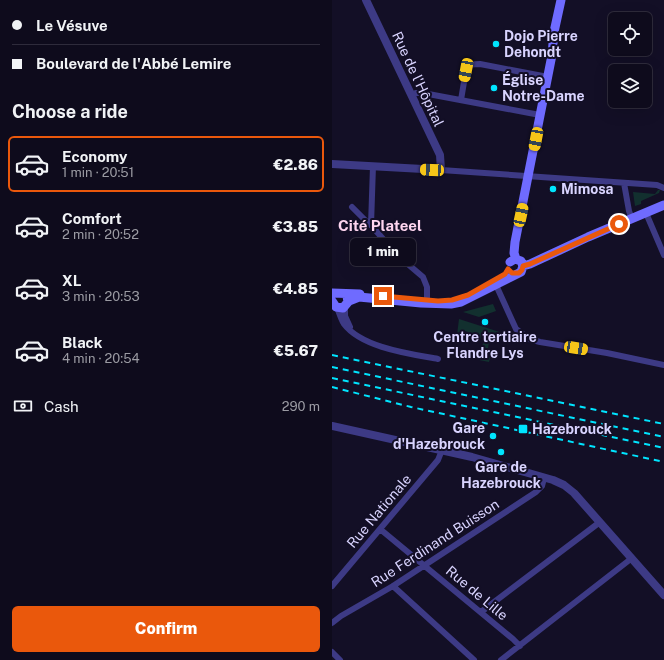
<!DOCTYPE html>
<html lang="en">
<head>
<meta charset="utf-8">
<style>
	:root { --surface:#0e0b1c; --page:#1c1929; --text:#f1f3f6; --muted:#9b9ba3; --line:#2e2b3b; --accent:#ea580c }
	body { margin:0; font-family:"Public Sans",sans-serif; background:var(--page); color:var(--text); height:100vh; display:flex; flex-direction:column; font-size:15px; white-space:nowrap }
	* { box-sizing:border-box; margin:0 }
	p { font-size:13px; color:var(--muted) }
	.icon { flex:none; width:22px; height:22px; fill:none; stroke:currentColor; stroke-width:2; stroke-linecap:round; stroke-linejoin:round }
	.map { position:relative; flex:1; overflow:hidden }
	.side { display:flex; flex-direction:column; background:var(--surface); width:332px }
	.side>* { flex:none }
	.guide { display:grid; align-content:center; height:88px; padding:0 12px; background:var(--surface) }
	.fabs { position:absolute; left:276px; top:12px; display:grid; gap:8px }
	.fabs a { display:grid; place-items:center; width:44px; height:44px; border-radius:6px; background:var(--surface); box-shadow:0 4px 16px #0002,0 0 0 1px var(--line); font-size:20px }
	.end { position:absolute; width:18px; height:18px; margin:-9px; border:5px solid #ea580c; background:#fff; box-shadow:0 0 0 2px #fff }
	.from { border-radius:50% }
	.bubble { position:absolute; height:28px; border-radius:6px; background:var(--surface); box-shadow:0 4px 16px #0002,0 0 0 1px var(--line); font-size:13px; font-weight:800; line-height:28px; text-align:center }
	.car { position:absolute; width:12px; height:24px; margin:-12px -6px; border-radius:5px; box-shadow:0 0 3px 1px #0007; background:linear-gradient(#f5c518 24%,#345 0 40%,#f5c518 0 76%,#345 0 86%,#f5c518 0) }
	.guide b { display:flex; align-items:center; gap:14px; height:38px; font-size:15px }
	.guide b+b { border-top:1px solid var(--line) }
	.guide i { width:10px; height:10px; background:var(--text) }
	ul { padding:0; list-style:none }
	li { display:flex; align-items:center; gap:12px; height:56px; margin:0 8px 6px; padding:0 4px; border:2px solid transparent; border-radius:6px }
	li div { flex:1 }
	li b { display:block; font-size:15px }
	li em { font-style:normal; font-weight:800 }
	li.selected { border-color:var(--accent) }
	li>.icon { width:36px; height:36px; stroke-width:1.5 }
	h2 { padding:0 12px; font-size:18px; line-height:48px }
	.pay { display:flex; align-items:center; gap:10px; height:44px; padding:0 12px; font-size:15px }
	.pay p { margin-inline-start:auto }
	.button { display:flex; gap:8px; margin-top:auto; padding:8px 12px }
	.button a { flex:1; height:46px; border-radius:6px; background:var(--accent); color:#fff; font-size:16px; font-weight:800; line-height:46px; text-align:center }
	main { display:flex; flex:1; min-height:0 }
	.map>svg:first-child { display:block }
	.green { fill:#12302f }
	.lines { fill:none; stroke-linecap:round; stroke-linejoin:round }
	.minor { stroke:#3d3a85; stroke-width:6 }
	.tertiary { stroke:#3d3a85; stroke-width:8 }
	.secondary { stroke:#6f6bff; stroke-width:9 }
	.rail { stroke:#00e5ff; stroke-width:2; stroke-dasharray:6 5; stroke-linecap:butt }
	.route { stroke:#ea580c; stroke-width:5 }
	.poi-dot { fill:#00e5ff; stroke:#130f26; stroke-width:1.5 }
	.labels { text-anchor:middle; stroke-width:4; stroke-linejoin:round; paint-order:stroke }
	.poi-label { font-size:14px; font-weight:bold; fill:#d9d4ff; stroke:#130f26; text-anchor:start }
	.street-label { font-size:14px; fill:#d9d4ff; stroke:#130f26 }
	.neighbourhood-label { font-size:15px; font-weight:bold; fill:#ffd6f0; stroke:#130f26 }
</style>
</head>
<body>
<main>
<section class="side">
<div class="guide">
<b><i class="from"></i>Le Vésuve</b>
<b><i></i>Boulevard de l'Abbé Lemire</b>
</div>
<h2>Choose a ride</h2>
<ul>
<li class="selected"><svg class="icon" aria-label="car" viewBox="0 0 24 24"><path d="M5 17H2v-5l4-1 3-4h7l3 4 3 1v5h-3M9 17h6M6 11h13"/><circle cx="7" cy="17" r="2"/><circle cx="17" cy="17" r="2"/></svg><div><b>Economy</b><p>1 min · 20:51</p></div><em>€2.86</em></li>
<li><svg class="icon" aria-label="car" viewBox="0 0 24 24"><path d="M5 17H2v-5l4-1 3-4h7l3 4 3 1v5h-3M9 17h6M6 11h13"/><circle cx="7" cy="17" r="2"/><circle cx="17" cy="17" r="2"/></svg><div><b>Comfort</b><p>2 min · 20:52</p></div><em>€3.85</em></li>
<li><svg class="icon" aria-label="car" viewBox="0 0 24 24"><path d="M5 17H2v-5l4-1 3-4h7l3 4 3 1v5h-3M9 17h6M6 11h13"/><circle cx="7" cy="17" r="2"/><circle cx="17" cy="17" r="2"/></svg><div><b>XL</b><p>3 min · 20:53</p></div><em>€4.85</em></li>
<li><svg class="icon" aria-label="car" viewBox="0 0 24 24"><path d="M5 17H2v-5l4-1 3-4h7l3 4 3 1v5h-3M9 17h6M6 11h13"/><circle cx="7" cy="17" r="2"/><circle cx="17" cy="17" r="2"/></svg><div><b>Black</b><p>4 min · 20:54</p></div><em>€5.67</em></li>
</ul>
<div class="pay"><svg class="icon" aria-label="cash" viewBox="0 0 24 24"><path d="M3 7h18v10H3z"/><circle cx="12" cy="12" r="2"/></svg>Cash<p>290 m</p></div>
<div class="button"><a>Confirm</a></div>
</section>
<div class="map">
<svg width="332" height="660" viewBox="0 0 332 660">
	<rect width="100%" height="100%" fill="#130f26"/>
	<path class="green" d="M326 190H328L327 193 309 201V204L303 206 301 192 323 194Z
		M161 304 164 311 147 317 131 312Z
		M127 319 177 335 182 338 181 343 162 339 161 342 157 341 156 349 160 351 157 362 147 360 153 335H150L148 340 145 339 146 334 143 333 141 342 138 341V338L135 337 136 332 130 330 129 336 125 335Z"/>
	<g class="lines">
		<path class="minor" d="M80 95 84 93H91L208 115
			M129 100 134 70C136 64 142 64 148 64L216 77
			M41 166 39 225 64 254 91 277 95 287V300
			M109 170 325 185 332 188
			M292 183 297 211 300 219
			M20 207 33 220 39 225
			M314 213 332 255
			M164 285 184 329 197 339 208 342 275 353 332 365
			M5 307C7 313 9 319 12 324 30 348 79 354 106 359
			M13 307V316L18 327
			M48 529 181 639 188 646
			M0 586 106 460 110 450
			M61 586 142 660
			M149 612 268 522
			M0 623 9 616 61 586 204 492 210 486 212 478
			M0 652 8 660
			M169 660 300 558"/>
		<path class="tertiary" d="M0 164 109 170 108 155 34 0
			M0 426 140 457 221 480 232 485 242 493 332 595"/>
		<path class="secondary" d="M184 259 182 253 183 242 220 55 222 32 229 0
			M191 266 198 264 256 237 332 205
			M0 293 28 294
			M0 301 4 307 11 308 16 302 15 296
			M17 301 27 297 89 303 119 304 129 302 189 272 191 266 189 261 183 259 178 262"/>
		<path class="rail" d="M0 355 332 424
			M0 367 332 437
			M0 378 332 448
			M0 387 79 407 332 462"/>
	</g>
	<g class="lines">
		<path class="route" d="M51 296 106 301 120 300 136 295 173 274 176 269 180 273H187L190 270 191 266 198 264 287 224"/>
	</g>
	<g class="poi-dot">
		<circle cx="164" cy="44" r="4"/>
		<circle cx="162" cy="88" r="4"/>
		<circle cx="221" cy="189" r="4"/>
		<circle cx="153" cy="322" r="4"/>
		<rect x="186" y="424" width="10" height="10" rx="2"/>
		<circle cx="161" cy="436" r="4"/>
		<circle cx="169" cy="452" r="4"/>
	</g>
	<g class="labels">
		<g class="poi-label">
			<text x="172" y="41">Dojo Pierre<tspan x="172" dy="16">Dehondt</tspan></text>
			<text x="170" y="85">Église<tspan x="170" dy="16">Notre-Dame</tspan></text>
			<text x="229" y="194">Mimosa</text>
			<text x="153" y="342" text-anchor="middle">Centre tertiaire<tspan x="153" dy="16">Flandre Lys</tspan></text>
			<text x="153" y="433" text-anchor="end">Gare<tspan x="153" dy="16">d'Hazebrouck</tspan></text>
			<text x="200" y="434">Hazebrouck</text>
			<text x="169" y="472" text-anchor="middle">Gare de<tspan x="169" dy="16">Hazebrouck</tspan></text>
		</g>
		<g class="street-label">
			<text transform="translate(86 79) rotate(65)" y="5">Rue de l'Hôpital</text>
			<text transform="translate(47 511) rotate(-50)" y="5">Rue Nationale</text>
			<text transform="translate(103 543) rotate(-33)" y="5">Rue Ferdinand Buisson</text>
			<text transform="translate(145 593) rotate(40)" y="5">Rue de Lille</text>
		</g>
		<g class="neighbourhood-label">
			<text x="48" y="231">Cité Plateel</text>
		</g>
	</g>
</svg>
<div class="fabs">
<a><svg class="icon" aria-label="locate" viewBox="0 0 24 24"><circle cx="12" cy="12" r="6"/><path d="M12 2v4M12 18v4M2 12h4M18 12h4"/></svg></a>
<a><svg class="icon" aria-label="layers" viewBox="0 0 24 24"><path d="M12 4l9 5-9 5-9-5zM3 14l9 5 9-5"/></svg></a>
</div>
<i class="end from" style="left:287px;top:224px"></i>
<i class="end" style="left:51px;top:296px"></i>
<div class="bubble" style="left:18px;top:238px;width:66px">1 min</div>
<i class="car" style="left:134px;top:70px;rotate:191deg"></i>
<i class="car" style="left:204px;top:139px;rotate:191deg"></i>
<i class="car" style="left:100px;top:170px;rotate:273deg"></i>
<i class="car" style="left:189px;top:215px;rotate:12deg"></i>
<i class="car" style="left:244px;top:348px;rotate:99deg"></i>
</div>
</main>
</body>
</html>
